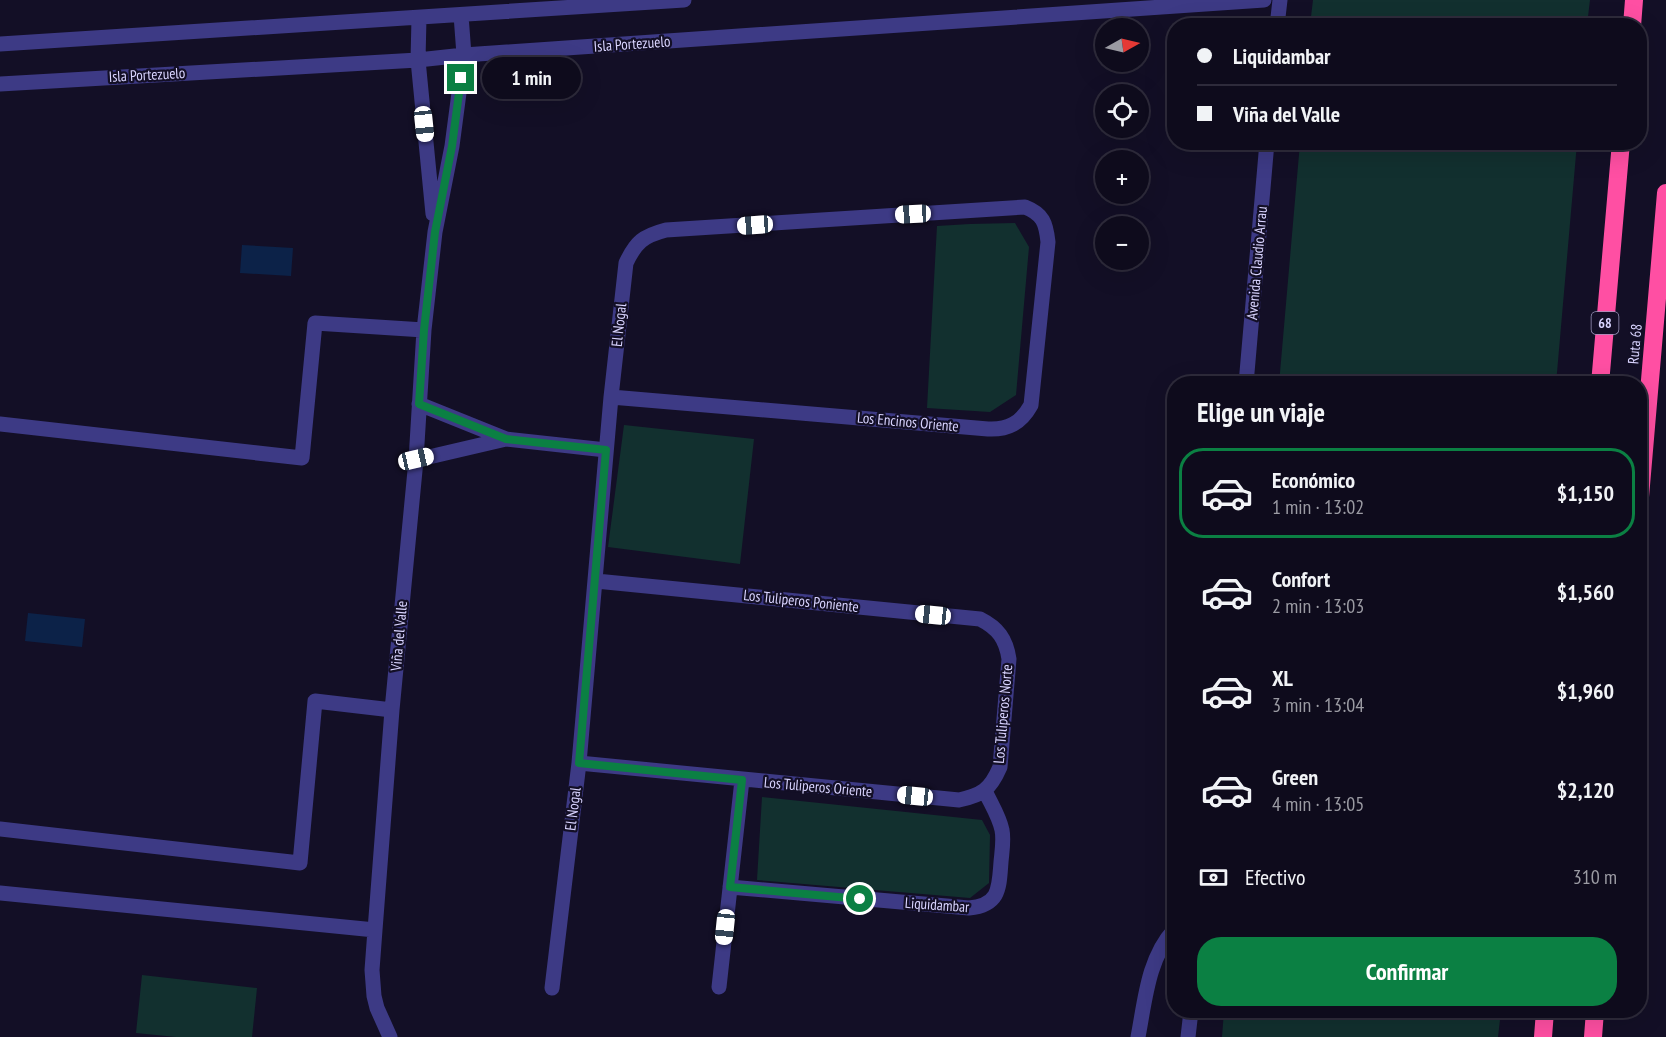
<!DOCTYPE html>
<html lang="es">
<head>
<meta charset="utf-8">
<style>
	:root { --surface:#0e0b1c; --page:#1c1929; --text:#f1f3f6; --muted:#9b9ba3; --line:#2e2b3b; --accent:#0b8043 }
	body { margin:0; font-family:"PT Sans Narrow",sans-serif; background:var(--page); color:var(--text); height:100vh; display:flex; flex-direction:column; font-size:22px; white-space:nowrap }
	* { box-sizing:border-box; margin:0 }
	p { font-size:20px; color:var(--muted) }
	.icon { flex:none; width:33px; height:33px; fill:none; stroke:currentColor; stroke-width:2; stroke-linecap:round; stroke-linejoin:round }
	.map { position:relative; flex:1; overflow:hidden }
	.sheet { position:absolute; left:1167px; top:376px; width:480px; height:642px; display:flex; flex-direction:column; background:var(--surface); border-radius:24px; box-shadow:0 6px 24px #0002,0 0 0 2px var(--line) }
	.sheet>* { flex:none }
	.hud { position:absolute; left:1167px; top:18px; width:480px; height:132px; border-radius:24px; box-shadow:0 6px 24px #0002,0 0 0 2px var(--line); display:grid; align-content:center; height:132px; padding:0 30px; background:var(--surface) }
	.needle { width:39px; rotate:82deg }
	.controls { position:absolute; left:1095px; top:18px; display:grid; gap:12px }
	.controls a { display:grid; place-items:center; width:54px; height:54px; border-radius:50%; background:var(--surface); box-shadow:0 6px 24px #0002,0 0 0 2px var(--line); font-size:30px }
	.end { position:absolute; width:27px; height:27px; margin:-14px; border:8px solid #0b8043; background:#fff; box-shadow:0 0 0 3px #fff }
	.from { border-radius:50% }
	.bubble { position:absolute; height:42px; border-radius:21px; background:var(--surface); box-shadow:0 6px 24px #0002,0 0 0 2px var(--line); font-size:20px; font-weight:600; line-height:42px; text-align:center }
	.car { position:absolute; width:18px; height:36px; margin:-18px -9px; border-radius:8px; box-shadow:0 0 4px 2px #0007; background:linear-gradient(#fff 24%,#345 0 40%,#fff 0 76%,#345 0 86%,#fff 0) }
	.hud b { display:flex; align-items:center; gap:21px; height:57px; font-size:22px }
	.hud b+b { border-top:2px solid var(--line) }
	.hud i { width:15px; height:15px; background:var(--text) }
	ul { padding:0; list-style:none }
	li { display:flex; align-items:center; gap:18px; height:90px; margin:0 12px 9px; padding:0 18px; border:3px solid transparent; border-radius:24px }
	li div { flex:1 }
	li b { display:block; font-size:22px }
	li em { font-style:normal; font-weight:600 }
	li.current { border-color:var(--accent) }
	li>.icon { width:54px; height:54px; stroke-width:1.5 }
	h2 { padding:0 30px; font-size:27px; line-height:72px }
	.pay { display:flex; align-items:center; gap:15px; height:66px; padding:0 30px; font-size:22px }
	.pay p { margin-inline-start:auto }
	.action { display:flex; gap:12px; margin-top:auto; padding:12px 30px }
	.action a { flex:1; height:69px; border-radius:24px; background:var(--accent); color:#fff; font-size:24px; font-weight:600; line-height:69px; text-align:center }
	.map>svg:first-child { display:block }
	.green { fill:#12302f }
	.water { fill:#0c2248 }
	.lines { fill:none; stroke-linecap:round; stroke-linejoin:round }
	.minor { stroke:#3d3a85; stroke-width:15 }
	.highway { stroke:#ff4fa3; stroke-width:18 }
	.route { stroke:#0b8043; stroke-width:8 }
	.labels { text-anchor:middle; stroke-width:4.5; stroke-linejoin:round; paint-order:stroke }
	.shield { fill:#130f26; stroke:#9e99be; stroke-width:1.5 }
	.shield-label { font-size:14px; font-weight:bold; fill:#d9d4ff }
	.street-label { font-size:15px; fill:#d9d4ff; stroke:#130f26 }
</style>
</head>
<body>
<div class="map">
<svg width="1666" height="1037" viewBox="0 0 1666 1037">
	<rect width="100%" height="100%" fill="#130f26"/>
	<path class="green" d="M1313 0H1590L1587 25H1310Z
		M1300 143H1577L1556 384H1279Z
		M1015 223 1029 247 1016 395 990 412 927 408 937 226 970 224Z
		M624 425 754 439 740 564 608 547Z
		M762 797 982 820 990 835 989 883 970 898 757 880Z
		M142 975 257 988 252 1037H176L136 1033Z
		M1224 1011H1501L1498 1037H1222Z"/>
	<path class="water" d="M242 245 293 248 291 276 240 273Z
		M28 613 85 619 82 647 25 641Z"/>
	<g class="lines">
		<path class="minor" d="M419 18 418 60 433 214
			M1277 26 1280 0
			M0 44 684 0
			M0 84 418 60 464 55 1264 0
			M1246 384 1267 142
			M419 404 506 439 606 450
			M0 424 302 458 315 323 424 330
			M416 460 506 439
			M579 763 959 800C982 795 990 790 1000 767L1009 659C1006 639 998 628 980 619L596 581
			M0 829 300 863 315 701 392 710
			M730 887 969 908C1000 905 999 888 1001 862 1002 851 1004 840 1002 830 999 816 991 804 985 791
			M0 893 375 930
			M719 987 742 780
			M552 988 579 763 611 397 626 263C636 242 643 236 666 230L1025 207C1043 214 1046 223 1048 242L1031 405C1021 423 1008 430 988 429L611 397
			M390 1037 377 1008 374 996 372 970 375 930 392 710 416 460 424 330 435 232 452 146 464 55 461 15
			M1138 1037C1145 1001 1148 958 1174 930
			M1188 1037 1191 1011"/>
		<path class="highway" d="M1632 26 1634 0
			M1600 384 1621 142
			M1640 497 1666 193
			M1543 1037 1545 1011
			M1593 1037 1595 1011"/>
	</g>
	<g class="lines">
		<path class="route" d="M461 78 452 146 435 232 424 330 419 404 506 439 606 450 579 763 742 780 730 887 860 899"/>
	</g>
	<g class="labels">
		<rect class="shield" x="1591.5" y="312" width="27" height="22" rx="4.5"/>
		<g class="shield-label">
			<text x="1605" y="328">68</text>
		</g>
		<g class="street-label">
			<text transform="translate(632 44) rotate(-4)" y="5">Isla Portezuelo</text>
			<text transform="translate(147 75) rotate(-3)" y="5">Isla Portezuelo</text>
			<text transform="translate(1257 263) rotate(-85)" y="5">Avenida Claudio Arrau</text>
			<text transform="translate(619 325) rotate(-84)" y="5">El Nogal</text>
			<text transform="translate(1635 344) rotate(-85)" y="5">Ruta 68</text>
			<text transform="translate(908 422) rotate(5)" y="5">Los Encinos Oriente</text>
			<text transform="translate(801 601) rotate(6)" y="5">Los Tuliperos Poniente</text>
			<text transform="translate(399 636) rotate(-85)" y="5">Viña del Valle</text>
			<text transform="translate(1003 714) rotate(-85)" y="5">Los Tuliperos Norte</text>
			<text transform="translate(818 787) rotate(5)" y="5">Los Tuliperos Oriente</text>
			<text transform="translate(573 809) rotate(-83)" y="5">El Nogal</text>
			<text transform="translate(937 905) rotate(4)" y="5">Liquidambar</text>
		</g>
	</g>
</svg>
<div class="controls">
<a><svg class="needle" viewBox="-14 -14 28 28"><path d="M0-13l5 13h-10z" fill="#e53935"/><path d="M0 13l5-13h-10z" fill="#9b9ba3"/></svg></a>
<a><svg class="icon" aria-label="locate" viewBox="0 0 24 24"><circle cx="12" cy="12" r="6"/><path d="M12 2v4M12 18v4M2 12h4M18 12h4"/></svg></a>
<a>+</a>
<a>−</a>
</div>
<i class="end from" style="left:860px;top:899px"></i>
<i class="end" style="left:461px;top:78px"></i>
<div class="bubble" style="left:482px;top:57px;width:99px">1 min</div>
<i class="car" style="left:424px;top:124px;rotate:174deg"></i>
<i class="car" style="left:913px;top:214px;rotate:267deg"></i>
<i class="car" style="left:755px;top:225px;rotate:266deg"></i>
<i class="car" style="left:416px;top:459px;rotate:77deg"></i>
<i class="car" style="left:933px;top:615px;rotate:276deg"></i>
<i class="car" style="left:915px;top:796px;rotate:276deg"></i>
<i class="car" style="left:725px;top:927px;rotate:186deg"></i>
<div class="hud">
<b><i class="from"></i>Liquidambar</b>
<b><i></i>Viña del Valle</b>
</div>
<section class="sheet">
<h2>Elige un viaje</h2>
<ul>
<li class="current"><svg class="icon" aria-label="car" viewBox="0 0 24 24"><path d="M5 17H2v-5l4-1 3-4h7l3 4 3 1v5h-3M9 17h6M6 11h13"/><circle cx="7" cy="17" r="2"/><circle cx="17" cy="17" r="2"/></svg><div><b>Económico</b><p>1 min · 13:02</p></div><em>$1,150</em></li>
<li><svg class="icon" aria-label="car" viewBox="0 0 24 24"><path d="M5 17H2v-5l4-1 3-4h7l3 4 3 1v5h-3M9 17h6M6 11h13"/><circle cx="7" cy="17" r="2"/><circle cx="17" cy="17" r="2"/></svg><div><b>Confort</b><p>2 min · 13:03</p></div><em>$1,560</em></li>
<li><svg class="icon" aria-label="car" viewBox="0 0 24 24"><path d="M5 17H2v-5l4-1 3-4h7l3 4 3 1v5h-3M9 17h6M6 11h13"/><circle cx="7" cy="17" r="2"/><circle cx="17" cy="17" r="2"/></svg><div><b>XL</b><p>3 min · 13:04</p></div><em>$1,960</em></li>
<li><svg class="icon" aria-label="car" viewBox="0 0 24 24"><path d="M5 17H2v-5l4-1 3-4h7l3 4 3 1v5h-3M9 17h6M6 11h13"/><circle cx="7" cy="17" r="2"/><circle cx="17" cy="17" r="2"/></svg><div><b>Green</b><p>4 min · 13:05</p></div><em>$2,120</em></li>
</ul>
<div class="pay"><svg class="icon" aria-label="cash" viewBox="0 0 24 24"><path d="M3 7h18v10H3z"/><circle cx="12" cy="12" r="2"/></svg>Efectivo<p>310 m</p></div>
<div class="action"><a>Confirmar</a></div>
</section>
</div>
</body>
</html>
